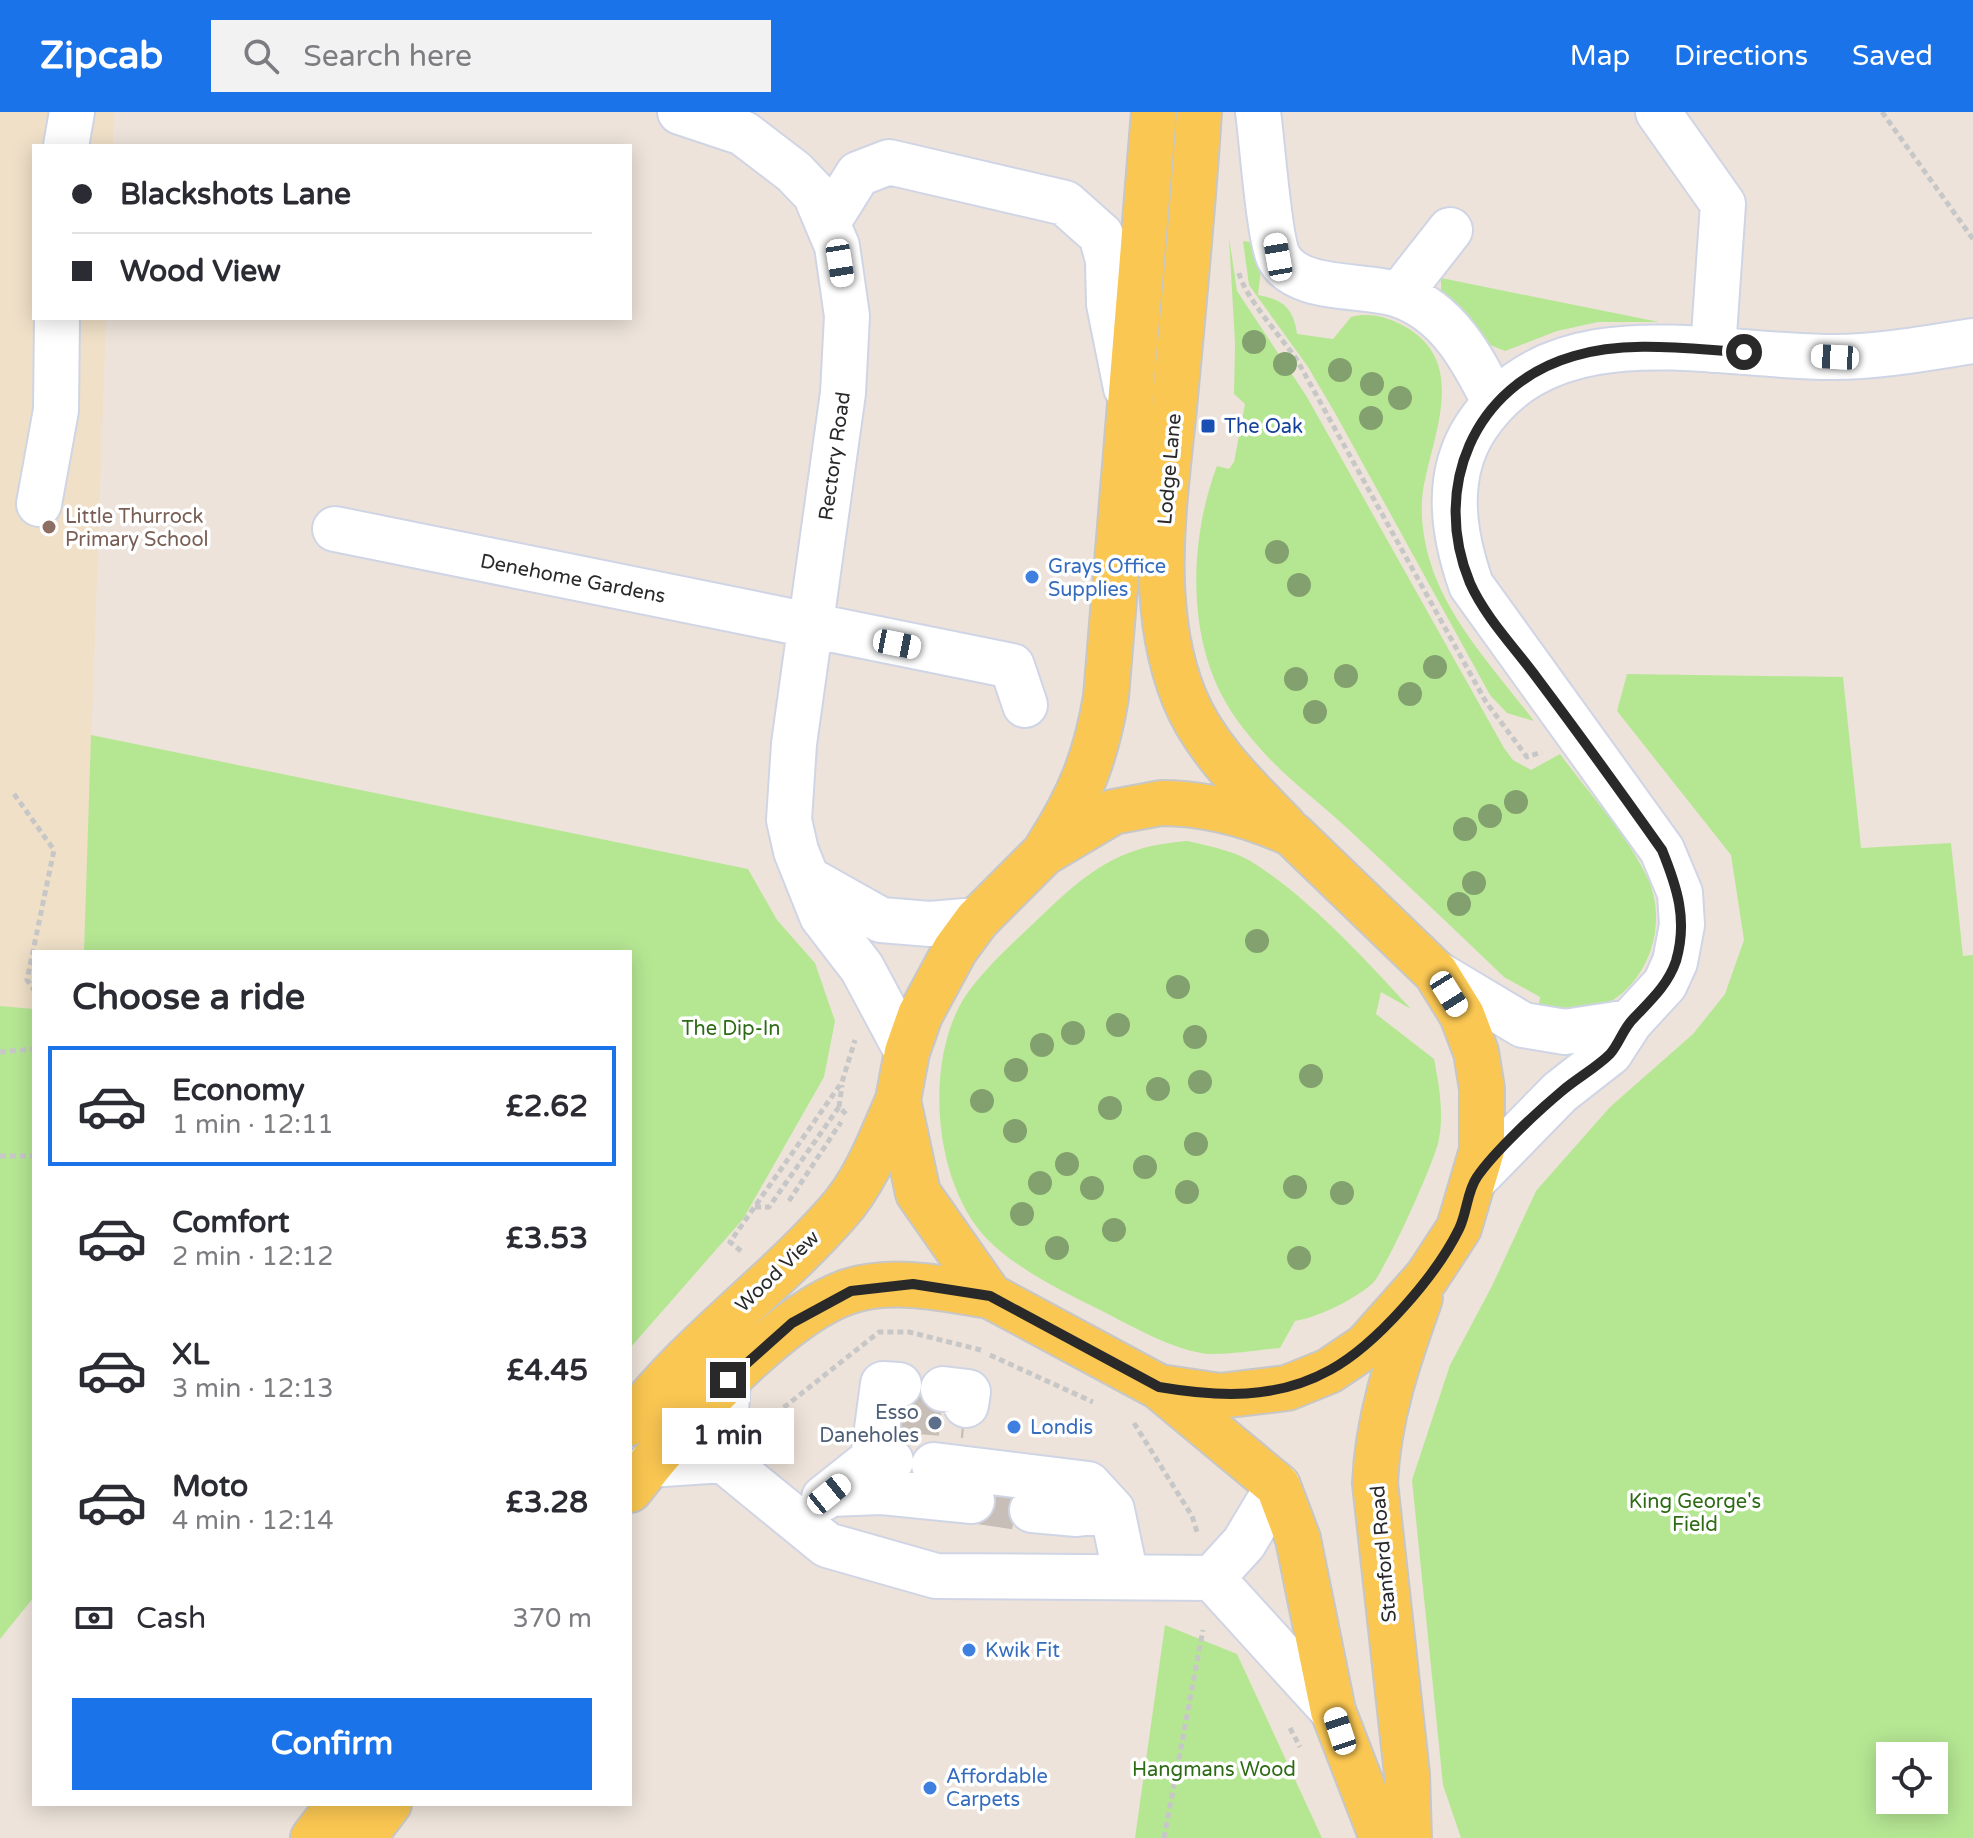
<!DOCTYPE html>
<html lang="en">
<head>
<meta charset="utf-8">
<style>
	:root { --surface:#fff; --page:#f2f2f3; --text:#2b2b33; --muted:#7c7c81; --line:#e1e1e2; --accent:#1a73e8 }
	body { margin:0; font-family:"Varela Round",sans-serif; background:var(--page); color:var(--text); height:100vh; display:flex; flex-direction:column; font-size:30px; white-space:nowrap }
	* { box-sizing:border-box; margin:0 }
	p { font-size:26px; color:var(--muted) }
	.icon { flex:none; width:44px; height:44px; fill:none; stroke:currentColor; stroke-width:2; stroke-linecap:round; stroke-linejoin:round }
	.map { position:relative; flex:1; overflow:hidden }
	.details { position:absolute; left:32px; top:838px; width:600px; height:856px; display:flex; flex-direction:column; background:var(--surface); border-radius:0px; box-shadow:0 4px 20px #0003 }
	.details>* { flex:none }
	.banner { position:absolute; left:32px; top:32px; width:600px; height:176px; border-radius:0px; box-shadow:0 4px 20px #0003; display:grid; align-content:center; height:176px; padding:0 40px; background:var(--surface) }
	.tools { position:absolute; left:1876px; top:1630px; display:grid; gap:16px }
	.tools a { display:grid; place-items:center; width:72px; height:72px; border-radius:0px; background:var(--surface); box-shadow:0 4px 20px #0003; font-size:40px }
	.end { position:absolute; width:36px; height:36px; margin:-18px; border:10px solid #292929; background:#fff; box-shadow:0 0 0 4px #fff }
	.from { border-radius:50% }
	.bubble { position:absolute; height:56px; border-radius:0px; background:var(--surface); box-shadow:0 4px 20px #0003; font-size:26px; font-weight:700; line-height:56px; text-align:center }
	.car { position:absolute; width:24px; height:48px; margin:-24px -12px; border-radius:10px; box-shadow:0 0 6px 2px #0007; background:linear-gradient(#fff 24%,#345 0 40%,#fff 0 76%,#345 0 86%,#fff 0) }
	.banner b { display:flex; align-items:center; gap:28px; height:76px; font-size:30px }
	.banner b+b { border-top:2px solid var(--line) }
	.banner i { width:20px; height:20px; background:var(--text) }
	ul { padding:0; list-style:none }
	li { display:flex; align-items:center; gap:24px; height:120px; margin:0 16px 12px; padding:0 24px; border:4px solid transparent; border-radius:0px }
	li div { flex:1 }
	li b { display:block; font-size:30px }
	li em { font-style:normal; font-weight:700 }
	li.active { border-color:var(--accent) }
	li>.icon { width:72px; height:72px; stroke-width:1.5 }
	h2 { padding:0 40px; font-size:36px; line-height:96px }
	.pay { display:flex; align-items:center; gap:20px; height:88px; padding:0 40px; font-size:30px }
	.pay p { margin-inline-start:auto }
	.primary-button { display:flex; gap:16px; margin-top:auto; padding:16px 40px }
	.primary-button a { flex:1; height:92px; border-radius:0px; background:var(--accent); color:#fff; font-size:32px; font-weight:700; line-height:92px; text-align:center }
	header { display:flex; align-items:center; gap:48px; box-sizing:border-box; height:112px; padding:0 40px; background:var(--accent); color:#fff }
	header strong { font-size:38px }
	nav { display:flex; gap:44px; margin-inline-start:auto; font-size:28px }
	.search { width:560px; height:72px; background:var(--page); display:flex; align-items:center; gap:20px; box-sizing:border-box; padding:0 28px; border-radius:0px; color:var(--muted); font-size:30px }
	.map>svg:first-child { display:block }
	.education { fill:#f0e0c8 }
	.green { fill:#b5e793; fill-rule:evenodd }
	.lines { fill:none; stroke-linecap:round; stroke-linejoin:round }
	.minor-tunnel { stroke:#c6beb7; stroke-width:44; stroke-dasharray:44 22; stroke-linecap:butt }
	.minor-casing { stroke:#cfd5e4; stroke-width:48 }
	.major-casing { stroke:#c7c7c7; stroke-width:48 }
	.path { stroke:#c7c7c7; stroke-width:5; stroke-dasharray:6 4; stroke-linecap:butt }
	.minor { stroke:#fff; stroke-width:44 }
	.major { stroke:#fac752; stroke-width:44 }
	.tree { fill:#83a16e }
	.route { stroke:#292929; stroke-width:10 }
	.transit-dot { fill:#1a4fb4; stroke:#fff; stroke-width:3 }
	.education-dot { fill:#8d6e63; stroke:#fff; stroke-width:3 }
	.shop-dot { fill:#3f7fe0; stroke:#fff; stroke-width:3 }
	.service-dot { fill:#5c6f8a; stroke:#fff; stroke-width:3 }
	.labels { text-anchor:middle; stroke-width:7; stroke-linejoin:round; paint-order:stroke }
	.transit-label { font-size:20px; fill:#164399; stroke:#fff; text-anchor:start }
	.street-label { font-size:20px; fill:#292929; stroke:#fff }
	.education-label { font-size:20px; fill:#785e54; stroke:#fff; text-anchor:start }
	.shop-label { font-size:20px; fill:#366cbe; stroke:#fff; text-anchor:start }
	.park-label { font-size:20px; fill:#2d6b15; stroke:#fff }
	.service-label { font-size:20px; fill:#4e5e75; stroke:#fff; text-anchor:end }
</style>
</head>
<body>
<header>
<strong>Zipcab</strong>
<div class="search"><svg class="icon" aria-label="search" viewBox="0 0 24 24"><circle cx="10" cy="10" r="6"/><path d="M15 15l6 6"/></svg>Search here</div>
<nav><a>Map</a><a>Directions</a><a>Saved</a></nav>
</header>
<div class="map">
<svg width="1973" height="1726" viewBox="0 0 1973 1726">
	<rect width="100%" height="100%" fill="#ede3da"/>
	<path class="education" d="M0 0H114L113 34H34V206H106L84 840H34V897L0 894Z"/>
	<path class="green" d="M1229 125 1237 179 1307 285 1504 636 1513 648 1531 658 1560 642C1588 680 1629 725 1648 767 1671 818 1643 886 1587 899 1572 903 1554 900 1538 900L1540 885 1504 865C1452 815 1399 765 1346 715 1320 691 1289 668 1265 642 1251 626 1235 608 1225 589 1186 520 1190 425 1217 354L1229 357 1234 350 1245 292 1234 282 1235 231Z
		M1243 129 1264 132 1258 183C1283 187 1294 197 1297 222L1333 227 1351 205C1369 200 1388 205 1404 214 1466 248 1436 315 1425 368 1419 393 1422 421 1429 446 1446 507 1497 560 1534 609L1507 601 1490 583 1335 301 1308 255 1249 173Z
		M1441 166 1659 210H1598L1557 219 1505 239 1490 233 1441 180Z
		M1627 562 1843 565 1861 736 1951 731 1963 844 1973 843V1726H1461L1443 1673 1412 1368 1450 1253 1492 1174 1536 1079 1610 995 1693 922 1725 882 1744 828 1731 743 1617 599ZM1890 1644H1934V1688H1890Z
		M91 623 748 757 777 808 815 851 835 909 824 965 743 1107 630 1236V840H84Z
		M1187 729C1209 734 1232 738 1252 750 1306 783 1368 850 1411 897L1381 880 1376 902 1434 947C1439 973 1444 1000 1439 1027 1436 1047 1385 1160 1372 1172 1353 1188 1319 1205 1295 1209L1280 1236C1258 1238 1235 1242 1213 1242 1176 1242 1124 1209 1090 1193 1056 1176 1015 1155 988 1128 933 1072 923 948 966 883 986 855 1012 832 1037 808 1086 761 1117 734 1187 729Z
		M0 894 34 897V1485L0 1527Z
		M1165 1513 1237 1542 1322 1726H1135Z"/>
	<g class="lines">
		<path class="minor-tunnel" d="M897 1298 965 1304
			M972 1389 1032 1398"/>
		<g class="minor-casing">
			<path id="minor" d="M680 0 743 21 794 60 815 82 837 134 847 204 843 281 794 632 789 708 796 739 822 804 862 856 907 940
				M1258 0C1262 27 1269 128 1279 146 1298 181 1365 171 1399 183 1449 200 1473 248 1495 291
				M1658 0 1723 92 1713 238
				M66 34 72 0
				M828 110 858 62 889 50 1065 91 1101 123 1108 148 1109 192 1126 276
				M1399 183 1450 118
				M39 392 56 298 57 206
				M335 417 1012 554 1025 593
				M808 767 881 808 930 812 977 808
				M1436 861 1523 913 1565 920 1630 910
				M1475 1067 1560 980 1610 941 1630 910 1665 872 1675 850 1682 813 1680 781 1662 738 1471 473C1453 421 1444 364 1476 315 1554 196 1716 246 1834 245 1879 245 1928 236 1973 229
				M943 1277 968 1280 966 1293
				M873 1347 883 1272 899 1273
				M723 1348 728 1268
				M649 1353 723 1348 827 1433 936 1464 1212 1466 1333 1599
				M934 1353 1088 1372 1112 1398 1126 1465
				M829 1382 882 1380 972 1389
				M824 1386 873 1347 891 1349
				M1032 1398 1077 1402 1112 1398
				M1212 1466 1244 1431 1278 1374"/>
		</g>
		<g class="major-casing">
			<path id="major" d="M1199 0C1193 95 1184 190 1175 285 1166 384 1146 490 1184 585 1204 635 1247 676 1284 714
				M1161 691C1208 691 1250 703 1292 722L1436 861 1462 903 1476 940 1482 977V1038L1459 1116 1427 1165 1366 1234 1329 1259 1287 1276 1220 1284 1159 1275 990 1184 918 1081 898 988 907 940 920 903 955 838 977 808 1044 741 1113 700Z
				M1047 736C1080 685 1096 645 1106 585L1154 0
				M1159 1275 1278 1374 1298 1427 1333 1599 1382 1726
				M630 1311C690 1232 772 1175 837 1101 866 1069 881 1027 898 988
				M630 1378C675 1319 780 1201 850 1179 895 1165 946 1177 990 1184
				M313 1726 339 1692
				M363 1726 389 1692
				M1409 1726 1407 1662 1375 1371C1378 1304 1398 1248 1420 1186"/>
		</g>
		<path class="path" d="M1882 0 1973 127
			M1239 161C1244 184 1282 226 1297 248L1486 590 1527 645 1542 640
			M14 682 54 738 27 868 34 878
			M0 940 34 937
			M839 995 842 973
			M0 1044H34
			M789 1089 841 1010
			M755 1095H769L839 995 846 1002
			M741 1139 730 1130 842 970 855 928
			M990 1243 1093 1290
			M768 1308 879 1220H909L981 1238
			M1134 1311 1192 1404 1198 1423
			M1290 1616 1300 1635
			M1164 1726 1203 1518"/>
		<use href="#minor" class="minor"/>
		<use href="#major" class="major"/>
	</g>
	<g class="tree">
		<circle cx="1254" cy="230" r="12"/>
		<circle cx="1285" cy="252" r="12"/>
		<circle cx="1340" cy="258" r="12"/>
		<circle cx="1372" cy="272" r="12"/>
		<circle cx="1400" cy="286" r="12"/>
		<circle cx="1371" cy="306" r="12"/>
		<circle cx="1277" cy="440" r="12"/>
		<circle cx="1299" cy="473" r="12"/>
		<circle cx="1435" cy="555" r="12"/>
		<circle cx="1346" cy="564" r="12"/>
		<circle cx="1296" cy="567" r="12"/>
		<circle cx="1410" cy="582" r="12"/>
		<circle cx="1315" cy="600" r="12"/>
		<circle cx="1516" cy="690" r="12"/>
		<circle cx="1490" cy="704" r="12"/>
		<circle cx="1465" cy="717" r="12"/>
		<circle cx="1474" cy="771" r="12"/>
		<circle cx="1459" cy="792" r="12"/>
		<circle cx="1257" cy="829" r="12"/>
		<circle cx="1178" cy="875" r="12"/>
		<circle cx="1118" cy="913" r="12"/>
		<circle cx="1073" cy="921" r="12"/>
		<circle cx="1195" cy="925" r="12"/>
		<circle cx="1042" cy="933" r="12"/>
		<circle cx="1016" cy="958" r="12"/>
		<circle cx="1311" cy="964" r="12"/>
		<circle cx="1200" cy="970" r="12"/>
		<circle cx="1158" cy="977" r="12"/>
		<circle cx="982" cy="989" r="12"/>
		<circle cx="1110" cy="996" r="12"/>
		<circle cx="1015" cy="1019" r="12"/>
		<circle cx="1196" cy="1032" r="12"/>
		<circle cx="1067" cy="1052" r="12"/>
		<circle cx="1145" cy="1055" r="12"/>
		<circle cx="1040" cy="1071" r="12"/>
		<circle cx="1295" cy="1075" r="12"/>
		<circle cx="1092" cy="1076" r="12"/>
		<circle cx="1187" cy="1080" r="12"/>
		<circle cx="1342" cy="1081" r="12"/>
		<circle cx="1022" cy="1102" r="12"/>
		<circle cx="1114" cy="1118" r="12"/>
		<circle cx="1057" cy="1136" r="12"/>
		<circle cx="1299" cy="1146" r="12"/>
	</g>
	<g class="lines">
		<path class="route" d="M728 1268 792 1211 851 1179 913 1172 990 1184 1159 1275C1218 1285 1276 1288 1330 1258 1376 1233 1436 1164 1459 1117 1467 1101 1467 1079 1477 1065 1494 1040 1538 999 1562 979 1577 966 1596 956 1610 942 1619 932 1623 917 1633 907 1650 889 1668 873 1676 849 1688 808 1677 775 1662 738 1621 680 1579 622 1537 566 1515 536 1485 505 1470 471 1431 377 1473 273 1574 244 1627 228 1689 237 1744 240"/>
	</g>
	<rect class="transit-dot" x="1200" y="306" width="16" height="16" rx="4"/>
	<circle class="education-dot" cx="49" cy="415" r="8"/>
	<g class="shop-dot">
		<circle cx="1032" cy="465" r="8"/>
		<circle cx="1014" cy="1315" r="8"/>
		<circle cx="969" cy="1538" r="8"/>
		<circle cx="930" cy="1676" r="8"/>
	</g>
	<circle class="service-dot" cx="935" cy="1311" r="8"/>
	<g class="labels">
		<g class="transit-label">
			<text x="1224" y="321">The Oak</text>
		</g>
		<g class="street-label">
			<text transform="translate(834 344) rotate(-82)" y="7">Rectory Road</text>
			<text transform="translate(1169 357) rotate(-85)" y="7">Lodge Lane</text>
			<text transform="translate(573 466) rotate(11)" y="7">Denehome Gardens</text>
			<text transform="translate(777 1159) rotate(-44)" y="7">Wood View</text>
			<text transform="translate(1383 1442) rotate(-95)" y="7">Stanford Road</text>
		</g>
		<g class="education-label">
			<text x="65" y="411">Little Thurrock<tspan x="65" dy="23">Primary School</tspan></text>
		</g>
		<g class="shop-label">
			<text x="1048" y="461">Grays Office<tspan x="1048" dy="23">Supplies</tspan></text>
			<text x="1030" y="1322">Londis</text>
			<text x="985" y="1545">Kwik Fit</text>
			<text x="946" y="1671">Affordable<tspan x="946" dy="23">Carpets</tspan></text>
		</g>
		<g class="park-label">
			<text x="731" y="923">The Dip-In</text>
			<text x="1695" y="1396">King George's<tspan x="1695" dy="23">Field</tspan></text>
			<text x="1214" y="1664">Hangmans Wood</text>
		</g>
		<g class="service-label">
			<text x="919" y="1307">Esso<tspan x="919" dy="23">Daneholes</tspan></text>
		</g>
	</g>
</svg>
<div class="tools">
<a><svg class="icon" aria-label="locate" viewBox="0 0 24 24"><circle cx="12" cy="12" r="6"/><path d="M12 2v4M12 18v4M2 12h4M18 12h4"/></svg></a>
</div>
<i class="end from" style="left:1744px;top:240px"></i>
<i class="end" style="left:728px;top:1268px"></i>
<div class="bubble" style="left:662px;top:1296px;width:132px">1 min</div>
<i class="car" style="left:1278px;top:145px;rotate:350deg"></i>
<i class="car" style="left:840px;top:151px;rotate:171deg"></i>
<i class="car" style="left:1835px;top:245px;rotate:273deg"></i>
<i class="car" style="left:897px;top:532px;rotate:101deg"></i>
<i class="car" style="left:1449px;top:882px;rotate:148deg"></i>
<i class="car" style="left:829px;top:1382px;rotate:51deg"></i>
<i class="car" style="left:1340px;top:1619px;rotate:342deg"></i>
<div class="banner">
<b><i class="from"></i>Blackshots Lane</b>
<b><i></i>Wood View</b>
</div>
<section class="details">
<h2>Choose a ride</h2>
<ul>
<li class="active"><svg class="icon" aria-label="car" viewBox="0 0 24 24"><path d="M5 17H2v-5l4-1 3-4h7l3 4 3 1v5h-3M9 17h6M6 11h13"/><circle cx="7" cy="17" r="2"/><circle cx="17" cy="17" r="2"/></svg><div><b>Economy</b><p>1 min · 12:11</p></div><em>£2.62</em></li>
<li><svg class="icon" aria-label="car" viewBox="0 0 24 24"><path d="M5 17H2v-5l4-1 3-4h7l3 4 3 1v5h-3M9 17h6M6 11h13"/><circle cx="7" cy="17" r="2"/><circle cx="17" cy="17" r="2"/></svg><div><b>Comfort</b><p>2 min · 12:12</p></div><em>£3.53</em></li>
<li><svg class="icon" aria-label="car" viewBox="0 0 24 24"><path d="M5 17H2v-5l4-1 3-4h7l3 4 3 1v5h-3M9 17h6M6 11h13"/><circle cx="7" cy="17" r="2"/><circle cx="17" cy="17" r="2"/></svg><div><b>XL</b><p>3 min · 12:13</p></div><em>£4.45</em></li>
<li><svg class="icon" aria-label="car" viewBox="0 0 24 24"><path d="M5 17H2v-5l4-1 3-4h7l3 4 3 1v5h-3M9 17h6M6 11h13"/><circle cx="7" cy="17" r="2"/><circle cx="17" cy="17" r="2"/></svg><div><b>Moto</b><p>4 min · 12:14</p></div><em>£3.28</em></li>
</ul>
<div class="pay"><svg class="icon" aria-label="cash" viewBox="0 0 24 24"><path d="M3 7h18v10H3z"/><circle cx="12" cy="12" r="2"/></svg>Cash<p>370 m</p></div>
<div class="primary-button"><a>Confirm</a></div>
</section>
</div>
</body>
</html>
